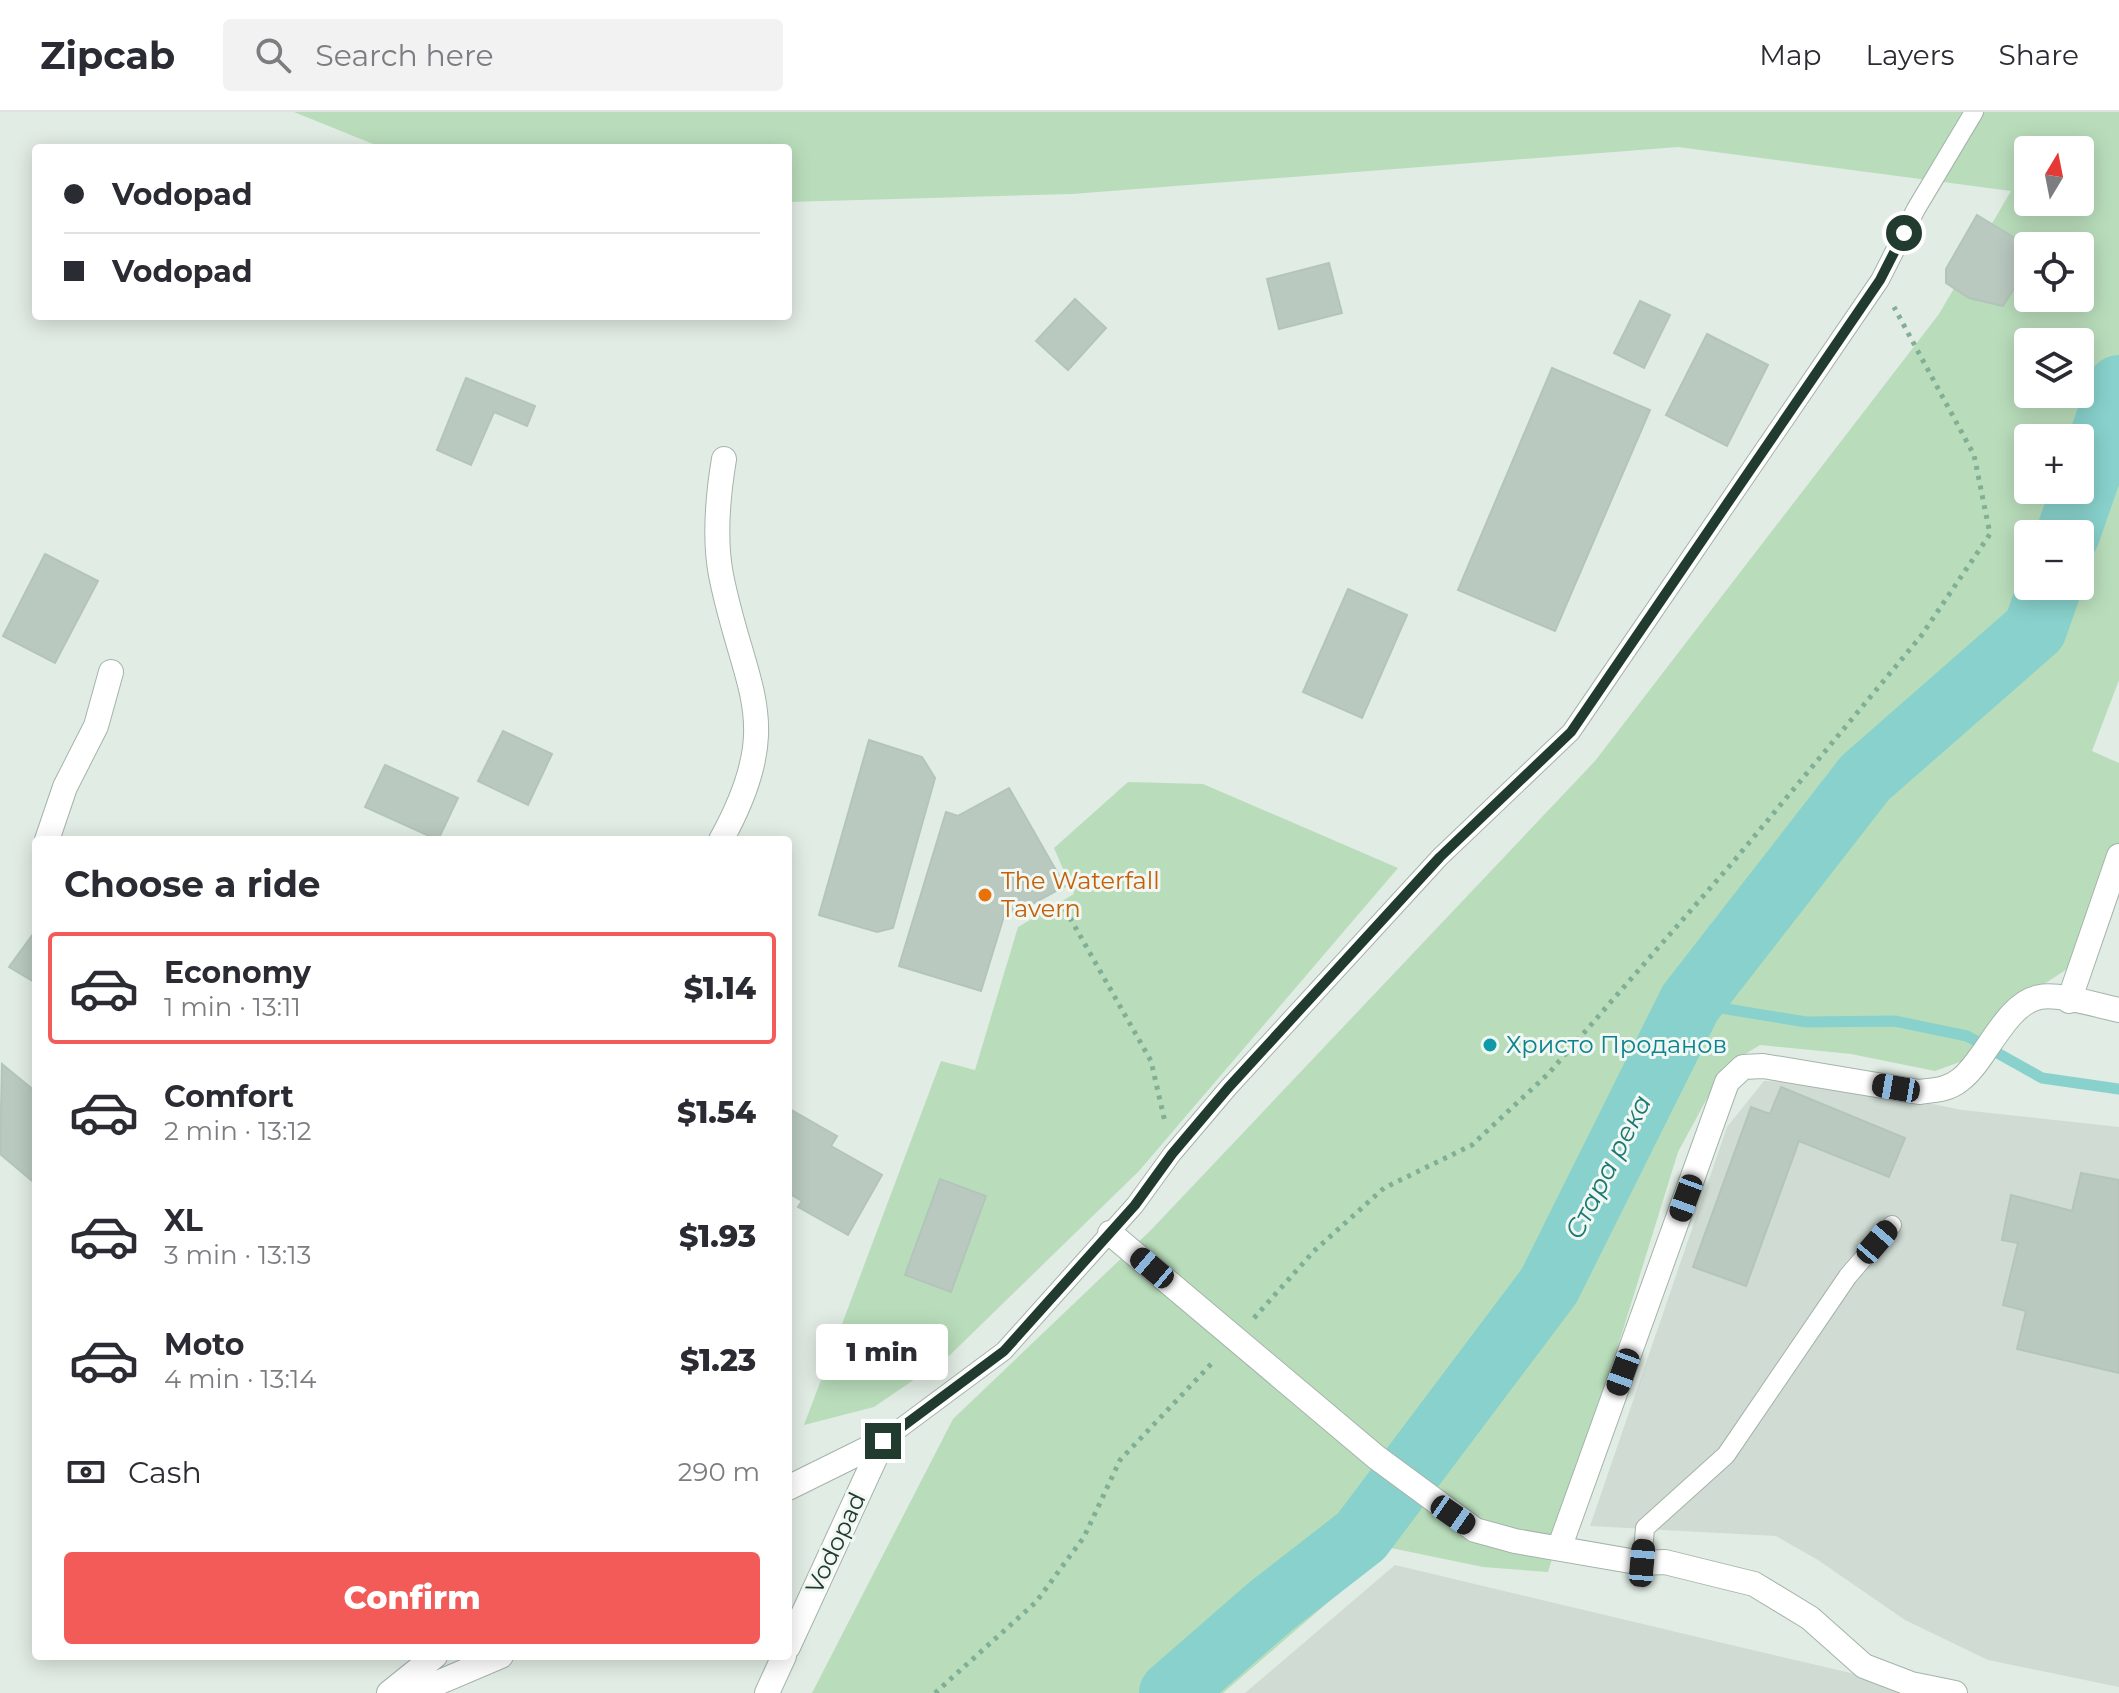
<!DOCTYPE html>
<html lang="en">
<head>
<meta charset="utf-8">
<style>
	:root { --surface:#fff; --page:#f2f2f3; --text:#2b2b33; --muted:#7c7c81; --line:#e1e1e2; --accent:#f25b58 }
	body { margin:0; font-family:Montserrat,sans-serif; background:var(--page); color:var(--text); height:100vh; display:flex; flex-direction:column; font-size:30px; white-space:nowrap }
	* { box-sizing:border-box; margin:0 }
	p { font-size:26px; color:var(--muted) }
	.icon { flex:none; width:44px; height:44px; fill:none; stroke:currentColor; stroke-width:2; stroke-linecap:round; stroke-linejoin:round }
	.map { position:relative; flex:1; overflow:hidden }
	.side { position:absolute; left:32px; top:724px; width:760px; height:824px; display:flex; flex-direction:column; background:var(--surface); border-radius:8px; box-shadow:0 4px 20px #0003 }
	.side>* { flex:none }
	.hud { position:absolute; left:32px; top:32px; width:760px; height:176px; border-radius:8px; box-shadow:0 4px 20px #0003; display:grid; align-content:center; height:176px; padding:0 32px; background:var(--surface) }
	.needle { width:52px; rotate:10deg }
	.buttons { position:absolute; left:2014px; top:24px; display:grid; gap:16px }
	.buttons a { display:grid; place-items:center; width:80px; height:80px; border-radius:8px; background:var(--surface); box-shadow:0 4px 20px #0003; font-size:40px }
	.end { position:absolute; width:36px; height:36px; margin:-18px; border:10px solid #213c2f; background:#fff; box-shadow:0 0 0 4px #fff }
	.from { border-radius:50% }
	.bubble { position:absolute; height:56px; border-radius:8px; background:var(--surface); box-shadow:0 4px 20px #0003; font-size:26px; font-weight:800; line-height:56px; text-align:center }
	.car { position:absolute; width:24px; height:48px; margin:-24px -12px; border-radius:10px; box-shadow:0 0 6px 2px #0007; background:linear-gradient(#222 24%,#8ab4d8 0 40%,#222 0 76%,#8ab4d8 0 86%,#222 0) }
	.hud b { display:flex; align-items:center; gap:28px; height:76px; font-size:30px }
	.hud b+b { border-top:2px solid var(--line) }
	.hud i { width:20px; height:20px; background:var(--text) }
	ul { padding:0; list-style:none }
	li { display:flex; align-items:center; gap:24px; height:112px; margin:0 16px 12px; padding:0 16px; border:4px solid transparent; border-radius:8px }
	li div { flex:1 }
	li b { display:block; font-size:30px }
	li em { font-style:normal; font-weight:800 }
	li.active { border-color:var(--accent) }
	li>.icon { width:72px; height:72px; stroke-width:1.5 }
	h2 { padding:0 32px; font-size:36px; line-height:96px }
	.pay { display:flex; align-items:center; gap:20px; height:88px; padding:0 32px; font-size:30px }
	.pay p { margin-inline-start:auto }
	.cta { display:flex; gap:16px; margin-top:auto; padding:16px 32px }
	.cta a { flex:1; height:92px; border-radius:8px; background:var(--accent); color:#fff; font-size:32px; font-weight:800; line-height:92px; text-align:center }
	header { display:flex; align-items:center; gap:48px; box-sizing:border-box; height:112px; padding:0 40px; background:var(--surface); border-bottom:2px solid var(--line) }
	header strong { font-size:38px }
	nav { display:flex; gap:44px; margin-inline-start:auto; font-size:28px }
	.search { width:560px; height:72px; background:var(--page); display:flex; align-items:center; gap:20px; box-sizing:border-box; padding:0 28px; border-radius:8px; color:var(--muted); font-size:30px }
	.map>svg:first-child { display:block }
	.built { fill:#cfdbd3 }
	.green { fill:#b9ddbb; fill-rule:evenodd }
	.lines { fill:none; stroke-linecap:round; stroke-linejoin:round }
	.stream { stroke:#88d1cc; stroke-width:11 }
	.river { stroke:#88d1cc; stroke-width:64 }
	.building { fill:#b9c9bf; stroke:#b3c5ba; stroke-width:2 }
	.lane-casing { stroke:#a4b4aa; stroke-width:20 }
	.street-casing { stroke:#a4b4aa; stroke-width:26 }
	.path { stroke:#81af96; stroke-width:5; stroke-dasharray:4 6; stroke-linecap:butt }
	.lane { stroke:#fff; stroke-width:18 }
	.street { stroke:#fff; stroke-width:24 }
	.route { stroke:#213c2f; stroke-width:10 }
	.food-dot { fill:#e8710a; stroke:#f1f8f3; stroke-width:3 }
	.culture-dot { fill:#0f9aa8; stroke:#f1f8f3; stroke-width:3 }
	.labels { text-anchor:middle; stroke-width:6; stroke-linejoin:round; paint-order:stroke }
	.food-label { font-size:24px; fill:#c56008; stroke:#f1f8f3; text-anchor:start }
	.culture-label { font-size:24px; fill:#0d838f; stroke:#f1f8f3; text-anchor:start }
	.street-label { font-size:24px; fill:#213c2f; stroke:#f1f8f3 }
	.water-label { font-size:26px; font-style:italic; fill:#1b7873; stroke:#f1f8f3 }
</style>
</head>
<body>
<header>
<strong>Zipcab</strong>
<div class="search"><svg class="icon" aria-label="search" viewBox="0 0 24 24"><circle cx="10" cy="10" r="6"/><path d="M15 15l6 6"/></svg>Search here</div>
<nav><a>Map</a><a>Layers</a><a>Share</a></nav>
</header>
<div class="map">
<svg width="2119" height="1581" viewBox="0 0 2119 1581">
	<rect width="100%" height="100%" fill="#e1ece4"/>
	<path class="built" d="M1764 969 1831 971 1962 998 2119 1015V1575L1988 1548 1905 1508 1818 1448 1776 1424 1590 1414 1727 1015Z
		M1395 1453 1727 1532 1936 1581H1245Z"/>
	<path class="green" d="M294 0H2119V568L2092 639 2119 651V736L2087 844 2038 876 1993 938 1935 959 1851 942 1760 933 1724 955 1678 1040 1548 1460 1483 1455 1391 1436 1223 1581H812L953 1307 1151 1118 1595 649 1939 202 2011 79 1678 35 1072 82 788 90V36H383ZM2028 38H2080V90H2028ZM2028 134H2080V186H2028ZM2028 230H2080V282H2028ZM2028 326H2080V378H2028ZM2028 422H2080V474H2028Z
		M1128 670 1203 672 1398 756 1139 1059 950 1243 874 1295 804 1313 941 949 975 958 1018 815 1074 782 1054 736Z"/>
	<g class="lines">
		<path class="stream" d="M1690 891 1806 910 1895 909 1967 924 2042 966 2119 977"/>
		<path class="river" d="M2068 422 2119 275
			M1171 1581 1271 1494 1361 1424 1549 1174 1690 891 1865 666 2035 517 2050 474"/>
	</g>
	<path class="building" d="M1977 103 2028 134V154L2003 194 1969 186 1946 171V157Z
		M1329 151 1342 201 1279 217 1267 167Z
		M1075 187 1106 216 1068 258 1036 229Z
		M1640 189 1670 203 1644 256 1614 241Z
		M1707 222 1768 253 1727 334 1666 303Z
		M1552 256 1650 298 1555 519 1458 478Z
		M466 266 535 294 527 314 494 300 471 353 437 338Z
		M45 442 98 469 55 551 3 524Z
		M1348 477 1407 503 1362 606 1303 580Z
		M503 619 552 642 528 693 478 669Z
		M869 628 922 645 935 666 893 816 877 820 819 803Z
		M385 653 458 686 438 728 365 695Z
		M1009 676 1065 774 1014 802 1008 791 981 879 899 854 946 700 958 704Z
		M36 818V871L9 855Z
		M2 952 36 980V1072L0 1042Z
		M1781 975 1905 1026 1889 1065 1799 1029 1746 1174 1693 1155 1751 995 1770 1002Z
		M788 996 837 1024 831 1034 882 1063 848 1123 798 1095 802 1089 788 1081Z
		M2081 1061 2119 1068V1261L2017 1237 2026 1199 2003 1193 2018 1131 2002 1128 2011 1083 2072 1099Z
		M940 1067 986 1084 951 1180 905 1163Z"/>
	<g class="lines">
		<g class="lane-casing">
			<path id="lane" d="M883 1329 1004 1239 1135 1093 1172 1042 1228 976 1440 745 1571 620 1880 168 1916 97 1974 0
				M1642 1451 1645 1416 1726 1343 1848 1164 1892 1113"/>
		</g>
		<g class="street-casing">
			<path id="street" d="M47 728 65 675 96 614 111 560
				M721 728C787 609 744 579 721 463 714 426 718 383 724 347
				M2069 889 2119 744
				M1110 1121 1376 1345 1475 1418 1515 1429 1642 1451 1665 1450 1754 1472 1810 1506 1864 1554 1911 1572 1955 1581
				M788 1376 883 1329
				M1560 1434 1727 970 1743 955 1763 954 1919 980C1934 978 1948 978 1960 968 1986 949 2005 891 2040 885 2059 881 2099 894 2119 898
				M788 1535 883 1329
				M389 1581 435 1544
				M414 1581 501 1544
				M767 1581 784 1544"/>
		</g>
		<path class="path" d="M1065 797 1151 949 1165 1010
			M1254 1206 1314 1139 1384 1076 1472 1033 1548 962 1733 750 1921 524 1990 422 1974 343 1894 195
			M935 1581 1036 1490 1084 1425 1120 1348 1214 1249"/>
		<use href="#lane" class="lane"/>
		<use href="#street" class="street"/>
	</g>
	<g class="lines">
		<path class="route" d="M883 1329 1004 1239 1135 1093 1172 1042 1228 976 1440 745 1571 620 1880 168 1904 121"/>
	</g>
	<circle class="food-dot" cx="985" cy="783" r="8"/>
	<circle class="culture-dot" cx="1490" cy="933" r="8"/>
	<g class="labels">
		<g class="food-label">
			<text x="1001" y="777">The Waterfall<tspan x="1001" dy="28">Tavern</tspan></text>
		</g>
		<g class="culture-label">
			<text x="1506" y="941">Христо Проданов</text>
		</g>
		<g class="street-label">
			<text transform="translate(836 1431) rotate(-65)" y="8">Vodopad</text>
		</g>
		<g class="water-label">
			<text transform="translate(1608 1055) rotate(-63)" y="9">Стара река</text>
		</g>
	</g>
</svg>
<div class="buttons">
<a><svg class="needle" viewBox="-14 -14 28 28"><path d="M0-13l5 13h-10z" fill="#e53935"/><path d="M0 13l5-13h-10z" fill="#7c7c81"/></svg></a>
<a><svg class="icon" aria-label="locate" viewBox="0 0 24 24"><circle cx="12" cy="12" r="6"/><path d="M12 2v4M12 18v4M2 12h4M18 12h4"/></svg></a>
<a><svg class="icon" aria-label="layers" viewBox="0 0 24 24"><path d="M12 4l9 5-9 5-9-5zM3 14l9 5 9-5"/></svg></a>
<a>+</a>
<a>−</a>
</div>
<i class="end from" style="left:1904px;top:121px"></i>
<i class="end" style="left:883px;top:1329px"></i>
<div class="bubble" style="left:816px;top:1212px;width:132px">1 min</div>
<i class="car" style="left:1896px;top:976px;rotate:280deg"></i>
<i class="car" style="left:1686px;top:1086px;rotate:200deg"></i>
<i class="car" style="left:1877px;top:1130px;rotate:41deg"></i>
<i class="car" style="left:1152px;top:1156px;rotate:310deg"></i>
<i class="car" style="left:1623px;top:1260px;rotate:200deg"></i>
<i class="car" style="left:1453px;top:1403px;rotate:125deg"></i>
<i class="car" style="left:1642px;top:1451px;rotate:5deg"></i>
<div class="hud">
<b><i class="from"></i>Vodopad</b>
<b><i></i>Vodopad</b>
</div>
<section class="side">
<h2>Choose a ride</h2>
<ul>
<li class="active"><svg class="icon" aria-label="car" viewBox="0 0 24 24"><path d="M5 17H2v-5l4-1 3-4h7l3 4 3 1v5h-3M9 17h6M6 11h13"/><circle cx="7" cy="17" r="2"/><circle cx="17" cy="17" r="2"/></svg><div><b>Economy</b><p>1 min · 13:11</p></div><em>$1.14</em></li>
<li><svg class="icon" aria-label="car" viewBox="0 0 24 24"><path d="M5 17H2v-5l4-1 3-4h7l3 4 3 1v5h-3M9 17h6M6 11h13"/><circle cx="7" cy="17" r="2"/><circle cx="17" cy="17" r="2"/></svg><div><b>Comfort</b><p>2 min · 13:12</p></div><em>$1.54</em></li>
<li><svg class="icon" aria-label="car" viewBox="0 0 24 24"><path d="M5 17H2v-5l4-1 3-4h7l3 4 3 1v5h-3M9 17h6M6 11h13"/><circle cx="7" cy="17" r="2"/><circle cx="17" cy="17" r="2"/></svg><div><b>XL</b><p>3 min · 13:13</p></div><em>$1.93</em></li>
<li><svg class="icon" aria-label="car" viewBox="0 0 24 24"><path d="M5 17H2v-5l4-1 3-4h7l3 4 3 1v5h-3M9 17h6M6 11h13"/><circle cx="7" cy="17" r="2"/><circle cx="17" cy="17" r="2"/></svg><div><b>Moto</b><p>4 min · 13:14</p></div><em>$1.23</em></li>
</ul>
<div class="pay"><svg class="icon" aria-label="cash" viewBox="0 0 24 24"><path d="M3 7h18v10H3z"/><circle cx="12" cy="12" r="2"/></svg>Cash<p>290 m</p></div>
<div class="cta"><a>Confirm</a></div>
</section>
</div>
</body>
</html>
